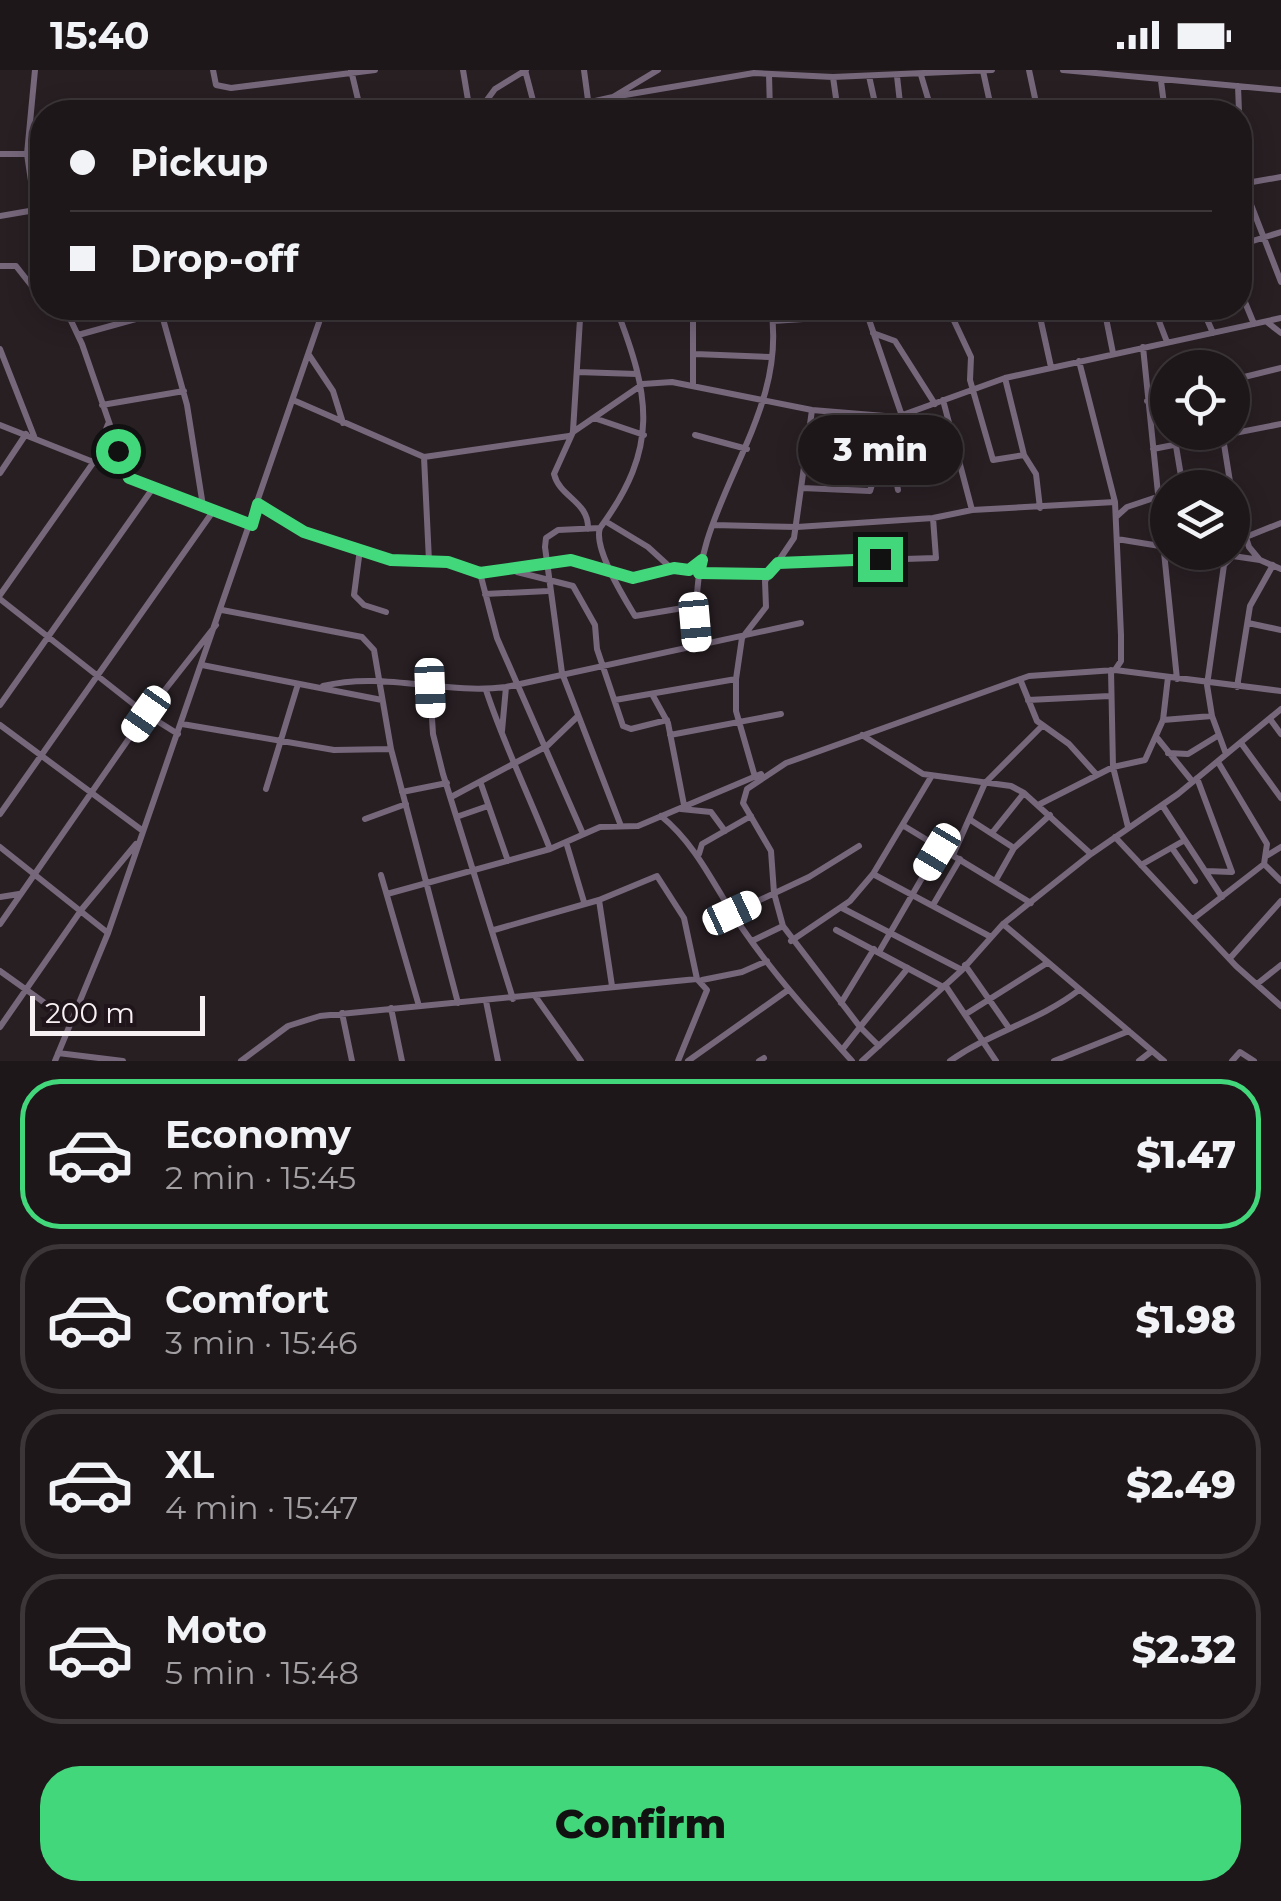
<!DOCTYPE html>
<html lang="en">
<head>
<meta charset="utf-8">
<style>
	:root { --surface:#1e171a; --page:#2b2427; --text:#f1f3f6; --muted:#a19fa2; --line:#3c3639; --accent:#43d77b }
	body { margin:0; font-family:Montserrat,sans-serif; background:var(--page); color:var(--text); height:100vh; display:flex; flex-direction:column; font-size:38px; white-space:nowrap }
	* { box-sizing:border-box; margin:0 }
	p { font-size:32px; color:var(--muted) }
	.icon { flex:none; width:55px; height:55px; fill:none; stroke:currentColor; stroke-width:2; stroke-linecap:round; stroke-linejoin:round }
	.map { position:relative; height:991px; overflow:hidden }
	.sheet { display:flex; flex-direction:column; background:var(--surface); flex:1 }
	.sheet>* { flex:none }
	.hud { position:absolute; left:30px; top:30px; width:1222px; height:220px; border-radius:40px; box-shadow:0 5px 25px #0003,0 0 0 2px var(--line); display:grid; align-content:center; height:220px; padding:0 40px; background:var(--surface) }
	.controls { position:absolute; left:1150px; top:280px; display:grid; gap:20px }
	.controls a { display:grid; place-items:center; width:100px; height:100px; border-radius:50%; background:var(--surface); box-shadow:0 5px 25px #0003,0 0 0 2px var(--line); font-size:50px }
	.scale { position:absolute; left:30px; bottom:25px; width:175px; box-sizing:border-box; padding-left:10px; border:5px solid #f8f1f4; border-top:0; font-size:28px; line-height:35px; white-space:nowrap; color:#f8f1f4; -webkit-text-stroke:8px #1f151a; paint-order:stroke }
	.end { position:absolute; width:45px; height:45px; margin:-22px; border:12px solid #43d77b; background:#111; box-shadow:0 0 0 5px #111 }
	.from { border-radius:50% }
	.bubble { position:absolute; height:70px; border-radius:35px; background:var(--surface); box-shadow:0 5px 25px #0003,0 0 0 2px var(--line); font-size:32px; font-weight:800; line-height:70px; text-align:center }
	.car { position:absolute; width:30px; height:60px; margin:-30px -15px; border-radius:12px; box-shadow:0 0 8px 2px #0007; background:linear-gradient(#fff 24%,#345 0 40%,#fff 0 76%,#345 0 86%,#fff 0) }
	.hud b { display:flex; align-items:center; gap:35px; height:95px; font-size:38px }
	.hud b+b { border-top:2px solid var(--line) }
	.hud i { width:25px; height:25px; background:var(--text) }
	ul { padding:18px 0 0; list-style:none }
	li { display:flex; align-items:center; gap:30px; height:150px; margin:0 20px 15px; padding:0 20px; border:5px solid var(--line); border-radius:40px }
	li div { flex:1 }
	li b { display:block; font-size:38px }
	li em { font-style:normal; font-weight:800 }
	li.on { border-color:var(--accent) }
	li>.icon { width:90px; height:90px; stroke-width:1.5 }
	.primary-button { display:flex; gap:20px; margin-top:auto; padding:20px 40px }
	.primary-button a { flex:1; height:115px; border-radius:40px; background:var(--accent); color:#111; font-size:40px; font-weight:800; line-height:115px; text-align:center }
	.status { display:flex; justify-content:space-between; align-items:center; height:70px; padding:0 50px; background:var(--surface); direction:ltr }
	.status svg { height:28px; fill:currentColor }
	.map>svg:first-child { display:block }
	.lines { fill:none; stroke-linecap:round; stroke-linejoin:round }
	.street { stroke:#76677b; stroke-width:6 }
	.route { stroke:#43d77b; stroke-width:12 }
</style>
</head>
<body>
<div class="status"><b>15:40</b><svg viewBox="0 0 49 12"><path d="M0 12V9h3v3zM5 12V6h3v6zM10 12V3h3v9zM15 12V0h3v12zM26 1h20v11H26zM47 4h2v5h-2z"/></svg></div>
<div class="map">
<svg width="1281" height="991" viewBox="0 0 1281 991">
	<rect width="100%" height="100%" fill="#281f23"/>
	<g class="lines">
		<path class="street" d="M35 0 27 84 42 185
			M213 0 216 15 231 18 375 0
			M351 0 361 42
			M463 0 470 42
			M525 0 536 42
			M584 0 588 30
			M1029 0 1038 42
			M1063 0 1281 20
			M983 1 992 42
			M769 4 770 42
			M921 5 932 42
			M869 6 877 42
			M897 6 901 42
			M833 7 838 42
			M1161 11 1165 42
			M1238 16 1239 42
			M613 27 754 3 833 7 992 0
			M478 42 495 19 526 0
			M546 42 613 27 658 0
			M0 84H42
			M1240 85 1243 114 1281 212
			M1241 114 1281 107
			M0 146 35 140
			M1240 175 1281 162
			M0 196H16L42 229
			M1240 220 1254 254
			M65 238 82 274 128 407
			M160 238 187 335 203 436
			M518 238 522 242 557 243
			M556 238 557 243 580 249 573 361
			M616 238C650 326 660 377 600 458L558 460 546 468 545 477 562 603 621 756
			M693 238V315
			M865 238 902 346
			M948 238 971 287 970 310 993 390 1024 385
			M1038 238 1051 297
			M1104 238 1113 283
			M1154 238 1167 272
			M1202 238 1213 263
			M773 251 834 247 874 238
			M1267 252 1281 263
			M873 263 895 271 935 334
			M78 265 161 242
			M1143 277 1177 609
			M0 279 34 366
			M695 284 770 287
			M309 285 333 321 343 353
			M1079 291 1115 432 1121 565V591L1115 600
			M577 302 637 304
			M1005 308 1024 385 1036 404 1040 438
			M1232 310 1281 298
			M293 330 424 387 569 366
			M943 330 972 440
			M1147 331 1168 326
			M102 335 184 321
			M594 348 644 365
			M0 355 252 455
			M872 364 892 387 898 420
			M695 365 747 379
			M1223 368 1231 418
			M879 370 896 348
			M1176 376 1183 418
			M1153 379 1281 354
			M424 387 429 491
			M873 398 894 394
			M0 403 26 364
			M802 418 870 421 874 408 867 346
			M1232 423 1249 477 1259 489
			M259 434 304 462 391 490 448 492 489 503 571 490 633 508 674 498 689 500 702 489
			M1117 446 1127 437 1160 426
			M605 451 648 477 671 498
			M713 455 797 457 933 448 972 440 1115 432
			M600 458C593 478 624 528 635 546L695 536
			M1232 458 1243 457
			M588 459C589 431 560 428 554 404L573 362 643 314 672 312 812 340 897 347 1005 308 1281 248
			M1246 467 1281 453
			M1117 469 1166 477
			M360 479 354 525 364 535 386 542
			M1206 482 1260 490 1281 499
			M779 493 936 488 933 448
			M517 502 573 516 595 555 597 579 623 656 631 659 667 650
			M480 503 497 568 583 764
			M699 503 769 504
			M485 524 548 521
			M0 525 93 393 108 354
			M0 529 146 644 178 664
			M222 540 362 567 374 580 391 679 458 933
			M1248 553 1281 560
			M697 577C694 541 696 506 707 471 731 392 785 325 771 238
			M202 595 382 630
			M1111 600 1113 697 1128 757
			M1020 609 1037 651 1069 674 1096 704
			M323 616C384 601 444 625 506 617L801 553
			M430 617 433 664 443 704 513 929
			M1237 617 1250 536 1273 495
			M486 620C504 675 529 725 550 779
			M652 624 668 653 684 735
			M615 630 736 609
			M1028 630 1110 626
			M0 635 153 418
			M1270 649 1281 664
			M1163 650 1212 646
			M182 654 334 680 391 679
			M0 655 143 761
			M502 661 506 617
			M670 665 781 644
			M862 665 923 704 1011 716 1024 723 1091 784
			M1158 669 1192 711
			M1241 673 1281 728
			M1168 683 1188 684 1219 665
			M1226 684 1212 646 1207 615 1224 495 1232 487
			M1218 692 1267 774 1264 794 1281 811
			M755 707 736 641V609L742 568 766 537 765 511 794 468 812 340
			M1197 708 1232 802 1206 801
			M481 714 508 791
			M266 719 298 614
			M402 722 447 713
			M453 726 547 676 577 647
			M1040 734 1113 697 1145 690 1163 650 1168 607
			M1162 735 1222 827
			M681 739 711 742 725 761
			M0 744 214 440
			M459 746 488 736
			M661 746C698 776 716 820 742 858 775 906 813 948 852 991
			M365 749 406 734
			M969 749 1014 778
			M904 756 1031 833
			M992 763 1024 723
			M1115 767 1236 896 1281 936
			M566 772 584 832
			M0 777 108 863
			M1172 778 1195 811
			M699 784 702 774 751 746
			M953 785 985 713 1042 656
			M1268 785 1281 777
			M1141 795 1185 770
			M873 804 991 867
			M381 805 419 936
			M997 808 1014 778 1050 745
			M387 824 550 779 600 757 638 756 761 704
			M0 827 19 824
			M599 830 612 916
			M933 835 960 789
			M842 838 962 900
			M732 843 809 807 859 776
			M1193 849 1264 794
			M0 854 146 644 216 555
			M1003 854 1164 991
			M494 860 599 830 657 806 684 848 697 909 707 920 678 991
			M836 860 943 917
			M752 871 783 856
			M791 871 850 831 873 804 931 707
			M879 882 940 777
			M1231 887 1281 831
			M965 895 1009 958
			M0 901 70 951
			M702 910 742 902 767 891
			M1257 914 1281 895
			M945 915 996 991
			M535 926 581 991
			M486 931 498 991
			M841 933 874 879
			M391 938 402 991
			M342 943 352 991
			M966 944 1047 893
			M0 957 82 839 136 774
			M879 976 860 957 908 898
			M842 980 860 957 783 856 774 823 771 781 743 733 747 719 786 693 1029 606 1115 600 1281 621
			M58 983 123 991
			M55 991 108 863 324 238
			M241 991 288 956 320 946 697 909
			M688 991 788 920
			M759 991 764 988
			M862 991 962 900 1003 854 1091 784 1178 724 1281 639
			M950 991C991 962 1039 951 1079 920
			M1054 991 1129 961
			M1139 991 1152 981
			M1232 991 1240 982 1254 991"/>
	</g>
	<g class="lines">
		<path class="route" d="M118 381 129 408 252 455 258 434 304 462 391 490 448 492 480 503 571 490 633 508 674 498 689 500 702 490 699 503 768 504 778 493 880 489"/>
	</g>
</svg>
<div class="controls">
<a><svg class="icon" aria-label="locate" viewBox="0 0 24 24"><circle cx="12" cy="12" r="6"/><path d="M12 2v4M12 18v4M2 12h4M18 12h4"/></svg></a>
<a><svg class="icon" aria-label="layers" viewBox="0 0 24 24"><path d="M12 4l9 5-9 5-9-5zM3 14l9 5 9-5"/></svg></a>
</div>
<div class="scale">200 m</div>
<i class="end from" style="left:118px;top:381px"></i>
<i class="end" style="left:880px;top:489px"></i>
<div class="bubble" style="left:798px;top:345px;width:165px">3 min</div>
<i class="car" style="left:695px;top:552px;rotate:175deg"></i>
<i class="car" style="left:430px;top:618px;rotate:178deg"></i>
<i class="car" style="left:146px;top:644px;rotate:215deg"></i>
<i class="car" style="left:937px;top:782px;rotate:211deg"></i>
<i class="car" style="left:732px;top:843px;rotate:65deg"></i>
<div class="hud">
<b><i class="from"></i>Pickup</b>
<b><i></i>Drop-off</b>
</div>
</div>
<section class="sheet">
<ul>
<li class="on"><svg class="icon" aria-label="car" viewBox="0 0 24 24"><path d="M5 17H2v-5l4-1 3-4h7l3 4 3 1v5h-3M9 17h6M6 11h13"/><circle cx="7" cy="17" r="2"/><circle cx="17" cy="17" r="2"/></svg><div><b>Economy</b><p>2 min · 15:45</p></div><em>$1.47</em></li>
<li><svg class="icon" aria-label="car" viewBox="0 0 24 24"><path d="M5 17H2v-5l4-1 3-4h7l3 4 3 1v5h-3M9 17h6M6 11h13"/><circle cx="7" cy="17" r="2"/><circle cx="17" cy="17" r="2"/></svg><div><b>Comfort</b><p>3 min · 15:46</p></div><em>$1.98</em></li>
<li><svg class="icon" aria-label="car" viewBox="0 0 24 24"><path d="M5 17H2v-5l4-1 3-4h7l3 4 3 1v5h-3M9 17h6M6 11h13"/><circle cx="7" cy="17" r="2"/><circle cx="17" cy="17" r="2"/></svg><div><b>XL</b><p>4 min · 15:47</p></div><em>$2.49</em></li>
<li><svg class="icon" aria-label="car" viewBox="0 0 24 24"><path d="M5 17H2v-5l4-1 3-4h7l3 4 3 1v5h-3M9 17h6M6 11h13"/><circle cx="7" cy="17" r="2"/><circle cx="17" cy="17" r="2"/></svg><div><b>Moto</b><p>5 min · 15:48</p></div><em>$2.32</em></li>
</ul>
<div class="primary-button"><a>Confirm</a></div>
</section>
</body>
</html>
